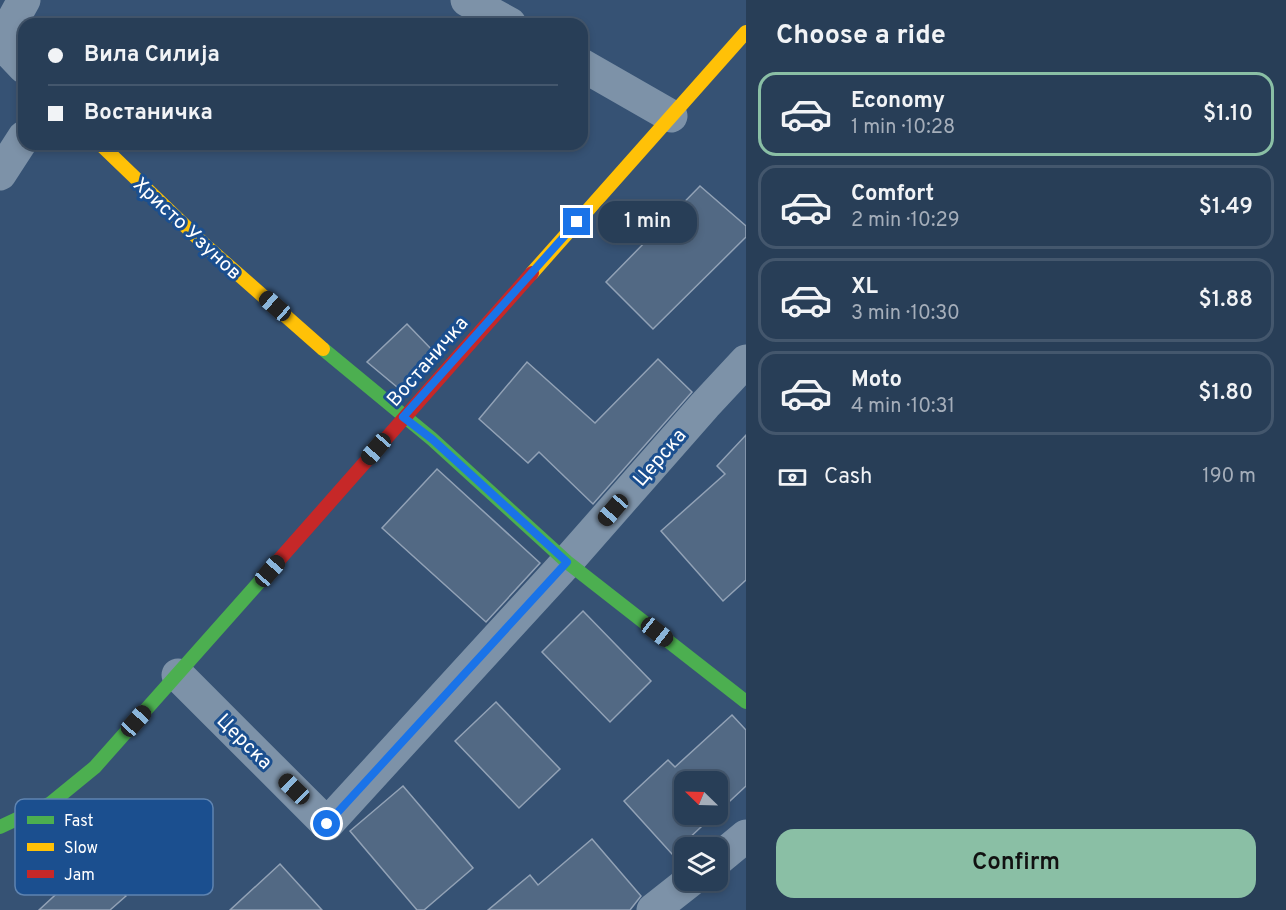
<!DOCTYPE html>
<html lang="en">
<head>
<meta charset="utf-8">
<style>
	:root { --surface:#283e57; --page:#30455d; --text:#f1f3f6; --muted:#a5aeba; --line:#44576d; --accent:#8abfa5 }
	body { margin:0; font-family:Overpass,sans-serif; background:var(--page); color:var(--text); height:100vh; display:flex; flex-direction:column; font-size:22px; white-space:nowrap }
	* { box-sizing:border-box; margin:0 }
	p { font-size:20px; color:var(--muted) }
	.icon { flex:none; width:33px; height:33px; fill:none; stroke:currentColor; stroke-width:2; stroke-linecap:round; stroke-linejoin:round }
	.map { position:relative; flex:1; overflow:hidden }
	.panel { display:flex; flex-direction:column; background:var(--surface); width:540px }
	.panel>* { flex:none }
	.banner { position:absolute; left:18px; top:18px; width:570px; height:132px; border-radius:18px; box-shadow:0 3px 9px #0003,0 0 0 2px var(--line); display:grid; align-content:center; height:132px; padding:0 30px; background:var(--surface) }
	.needle { width:39px; rotate:293deg }
	.buttons { position:absolute; left:674px; top:771px; display:grid; gap:12px }
	.buttons a { display:grid; place-items:center; width:54px; height:54px; border-radius:12px; background:var(--surface); box-shadow:0 3px 9px #0003,0 0 0 2px var(--line); font-size:30px }
	.end { position:absolute; width:27px; height:27px; margin:-14px; border:8px solid #1a73e8; background:#fff; box-shadow:0 0 0 3px #fff }
	.from { border-radius:50% }
	.bubble { position:absolute; height:42px; border-radius:18px; background:var(--surface); box-shadow:0 3px 9px #0003,0 0 0 2px var(--line); font-size:20px; font-weight:600; line-height:42px; text-align:center }
	.car { position:absolute; width:18px; height:36px; margin:-18px -9px; border-radius:8px; box-shadow:0 0 4px 2px #0007; background:linear-gradient(#222 24%,#8ab4d8 0 40%,#222 0 76%,#8ab4d8 0 86%,#222 0) }
	.banner b { display:flex; align-items:center; gap:21px; height:57px; font-size:22px }
	.banner b+b { border-top:2px solid var(--line) }
	.banner i { width:15px; height:15px; background:var(--text) }
	ul { padding:0; list-style:none }
	li { display:flex; align-items:center; gap:18px; height:84px; margin:0 12px 9px; padding:0 18px; border:3px solid var(--line); border-radius:18px }
	li div { flex:1 }
	li b { display:block; font-size:22px }
	li em { font-style:normal; font-weight:600 }
	li.on { border-color:var(--accent) }
	li>.icon { width:54px; height:54px; stroke-width:1.5 }
	h2 { padding:0 30px; font-size:27px; line-height:72px }
	.pay { display:flex; align-items:center; gap:15px; height:66px; padding:0 30px; font-size:22px }
	.pay p { margin-inline-start:auto }
	.cta { display:flex; gap:12px; margin-top:auto; padding:12px 30px }
	.cta a { flex:1; height:69px; border-radius:18px; background:var(--accent); color:#111; font-size:24px; font-weight:600; line-height:69px; text-align:center }
	main { display:flex; flex:1; min-height:0 }
	.map>svg:first-child { display:block }
	.building { fill:#526984; stroke:#92a2b6; stroke-width:1.5 }
	.lines { fill:none; stroke-linecap:round; stroke-linejoin:round }
	.street { stroke:#7d92a8; stroke-width:33 }
	.fast { stroke:#4caf50; stroke-width:14 }
	.slow { stroke:#ffc107; stroke-width:14 }
	.jam { stroke:#c62828; stroke-width:14 }
	.route { stroke:#1a73e8; stroke-width:8 }
	.labels { text-anchor:middle; stroke-width:6; stroke-linejoin:round; paint-order:stroke }
	.street-label { font-size:20px; fill:#fff; stroke:#1b4f8f }
	.key { fill:#1b4f8f; stroke:#5f84b1; stroke-width:1.5 }
	.key-label { font-size:16px; fill:#fff }
</style>
</head>
<body>
<main>
<div class="map">
<svg width="746" height="910" viewBox="0 0 746 910">
	<rect width="100%" height="100%" fill="#365274"/>
	<path class="building" d="M700 186 746 226V237L653 329 606 282Z
		M407 324 436 354 403 392 367 362Z
		M658 359 692 392 593 504 539 452 528 463 479 419 527 362 595 423Z
		M746 435V580L723 601 661 531 725 474 717 466Z
		M437 469 540 563 486 622 382 528Z
		M583 611 651 681 610 722 542 652Z
		M496 702 560 769 519 808 455 741Z
		M732 715 746 730V786L717 813V782H684V814H715L672 854 624 801 668 760 675 767Z
		M403 786 473 868 424 910H417L350 831Z
		M592 839 641 896 630 910H488L530 875 538 885Z
		M93 860 126 896 110 910H39Z
		M280 864 322 910H230Z"/>
	<g class="lines">
		<path class="street" d="M467 0 510 24
			M0 42 24 67
			M0 43 24 0
			M582 65 671 116
			M0 174 24 137
			M178 675 327 824 567 562 705 405 746 361
			M717 860 746 836
			M653 910 691 880"/>
		<path class="fast" d="M323 349 432 439 567 562 746 702
			M0 827 51 803 95 767 278 561"/>
		<path class="slow" d="M100 144 205 245 323 349
			M532 273 746 32"/>
		<path class="jam" d="M278 561 532 273"/>
	</g>
	<g class="lines">
		<path class="route" d="M327 824 567 562 432 439 403 417 577 222"/>
	</g>
	<g class="labels">
		<g class="street-label">
			<text transform="translate(188 228) rotate(43)" y="7">Христо Узунов</text>
			<text transform="translate(427 361) rotate(-49)" y="7">Востаничка</text>
			<text transform="translate(659 457) rotate(-49)" y="7">Церска</text>
			<text transform="translate(245 741) rotate(45)" y="7">Церска</text>
		</g>
	</g>
	<rect x="15" y="799" width="198" height="96" rx="9" class="key"/>
	<rect x="27" y="816" width="27" height="8" fill="#4caf50"/>
	<rect x="27" y="843" width="27" height="8" fill="#ffc107"/>
	<rect x="27" y="870" width="27" height="8" fill="#c62828"/>
	<g class="key-label">
		<text x="64" y="826">Fast</text>
		<text x="64" y="853">Slow</text>
		<text x="64" y="880">Jam</text>
	</g>
</svg>
<div class="buttons">
<a><svg class="needle" viewBox="-14 -14 28 28"><path d="M0-13l5 13h-10z" fill="#e53935"/><path d="M0 13l5-13h-10z" fill="#a5aeba"/></svg></a>
<a><svg class="icon" aria-label="layers" viewBox="0 0 24 24"><path d="M12 4l9 5-9 5-9-5zM3 14l9 5 9-5"/></svg></a>
</div>
<i class="end from" style="left:327px;top:824px"></i>
<i class="end" style="left:577px;top:222px"></i>
<div class="bubble" style="left:598px;top:201px;width:99px">1 min</div>
<i class="car" style="left:275px;top:306px;rotate:311deg"></i>
<i class="car" style="left:376px;top:449px;rotate:221deg"></i>
<i class="car" style="left:613px;top:510px;rotate:221deg"></i>
<i class="car" style="left:270px;top:571px;rotate:41deg"></i>
<i class="car" style="left:657px;top:632px;rotate:128deg"></i>
<i class="car" style="left:136px;top:721px;rotate:42deg"></i>
<i class="car" style="left:294px;top:789px;rotate:314deg"></i>
<div class="banner">
<b><i class="from"></i>Вила Силија</b>
<b><i></i>Востаничка</b>
</div>
</div>
<section class="panel">
<h2>Choose a ride</h2>
<ul>
<li class="on"><svg class="icon" aria-label="car" viewBox="0 0 24 24"><path d="M5 17H2v-5l4-1 3-4h7l3 4 3 1v5h-3M9 17h6M6 11h13"/><circle cx="7" cy="17" r="2"/><circle cx="17" cy="17" r="2"/></svg><div><b>Economy</b><p>1 min · 10:28</p></div><em>$1.10</em></li>
<li><svg class="icon" aria-label="car" viewBox="0 0 24 24"><path d="M5 17H2v-5l4-1 3-4h7l3 4 3 1v5h-3M9 17h6M6 11h13"/><circle cx="7" cy="17" r="2"/><circle cx="17" cy="17" r="2"/></svg><div><b>Comfort</b><p>2 min · 10:29</p></div><em>$1.49</em></li>
<li><svg class="icon" aria-label="car" viewBox="0 0 24 24"><path d="M5 17H2v-5l4-1 3-4h7l3 4 3 1v5h-3M9 17h6M6 11h13"/><circle cx="7" cy="17" r="2"/><circle cx="17" cy="17" r="2"/></svg><div><b>XL</b><p>3 min · 10:30</p></div><em>$1.88</em></li>
<li><svg class="icon" aria-label="car" viewBox="0 0 24 24"><path d="M5 17H2v-5l4-1 3-4h7l3 4 3 1v5h-3M9 17h6M6 11h13"/><circle cx="7" cy="17" r="2"/><circle cx="17" cy="17" r="2"/></svg><div><b>Moto</b><p>4 min · 10:31</p></div><em>$1.80</em></li>
</ul>
<div class="pay"><svg class="icon" aria-label="cash" viewBox="0 0 24 24"><path d="M3 7h18v10H3z"/><circle cx="12" cy="12" r="2"/></svg>Cash<p>190 m</p></div>
<div class="cta"><a>Confirm</a></div>
</section>
</main>
</body>
</html>
